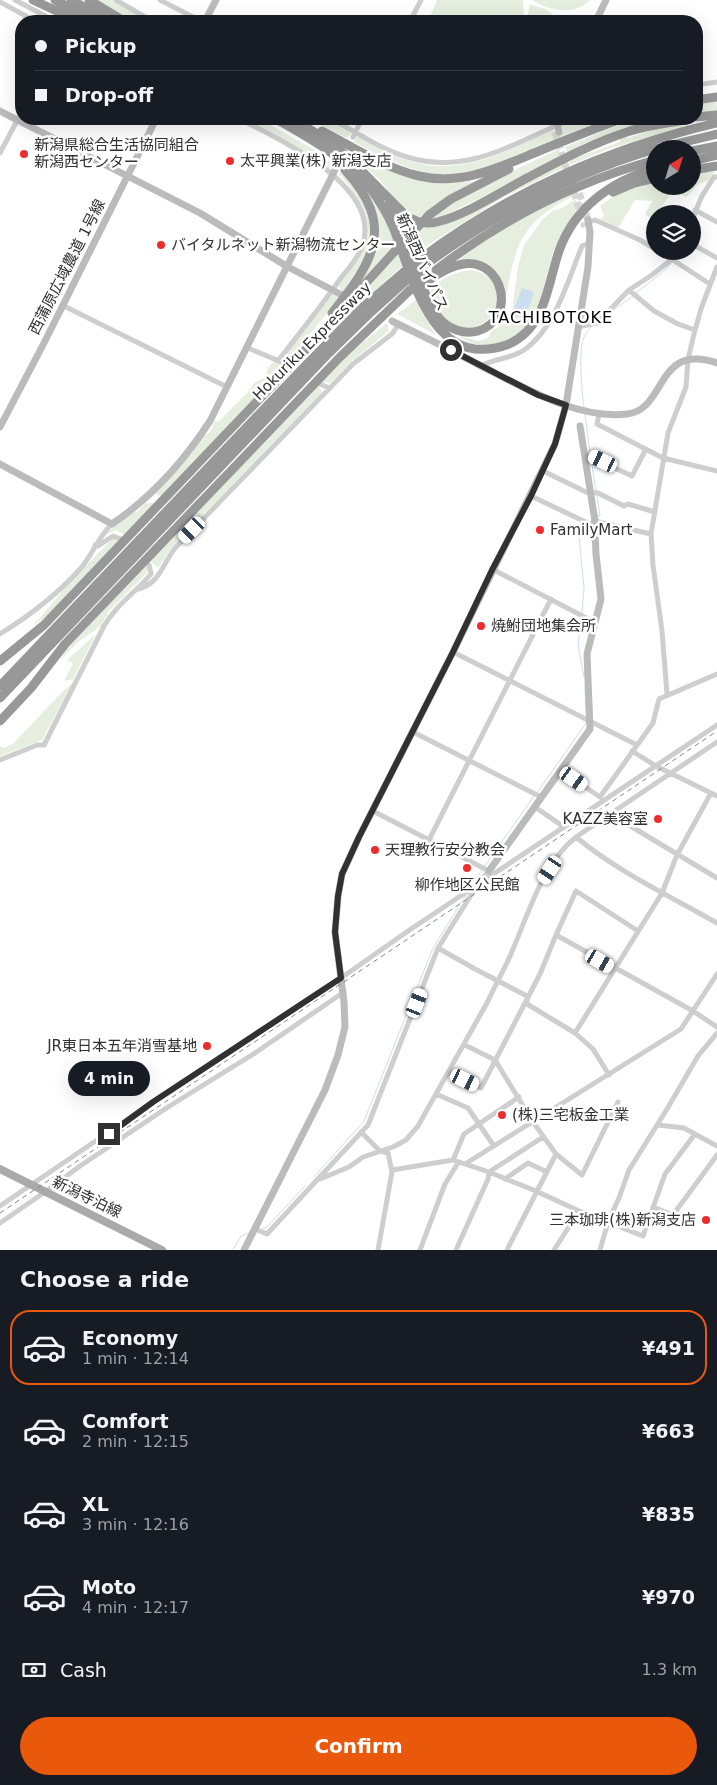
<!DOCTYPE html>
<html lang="en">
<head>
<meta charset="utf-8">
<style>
	:root { --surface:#171b24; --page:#242831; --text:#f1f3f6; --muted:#9ea1a6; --line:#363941; --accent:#ea580c }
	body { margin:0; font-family:"DejaVu Sans","Noto Sans JP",sans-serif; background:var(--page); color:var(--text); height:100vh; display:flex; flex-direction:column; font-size:19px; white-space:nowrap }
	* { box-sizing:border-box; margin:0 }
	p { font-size:16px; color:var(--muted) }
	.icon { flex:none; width:28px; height:28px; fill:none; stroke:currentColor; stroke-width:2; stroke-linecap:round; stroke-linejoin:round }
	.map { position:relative; height:1250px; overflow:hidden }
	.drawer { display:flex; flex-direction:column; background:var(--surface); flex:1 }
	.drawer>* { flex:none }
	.top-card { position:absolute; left:15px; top:15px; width:688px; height:110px; border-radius:20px; box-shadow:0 5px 20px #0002; display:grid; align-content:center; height:110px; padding:0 20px; background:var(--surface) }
	.needle { width:32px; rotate:38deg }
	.fabs { position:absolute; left:646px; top:140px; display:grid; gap:10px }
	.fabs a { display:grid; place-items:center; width:55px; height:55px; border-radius:50%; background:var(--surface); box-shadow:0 5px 20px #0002; font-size:25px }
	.end { position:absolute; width:22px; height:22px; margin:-11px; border:6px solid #313131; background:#fff; box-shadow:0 0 0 2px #fff }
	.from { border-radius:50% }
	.bubble { position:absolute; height:35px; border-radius:18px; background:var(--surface); box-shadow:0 5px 20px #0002; font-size:16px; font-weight:700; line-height:35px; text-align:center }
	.car { position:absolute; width:15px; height:30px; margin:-15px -8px; border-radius:6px; box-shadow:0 0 4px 1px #0007; background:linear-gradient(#fff 24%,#345 0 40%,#fff 0 76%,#345 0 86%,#fff 0) }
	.top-card b { display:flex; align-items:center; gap:18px; height:48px; font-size:19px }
	.top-card b+b { border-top:1px solid var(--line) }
	.top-card i { width:12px; height:12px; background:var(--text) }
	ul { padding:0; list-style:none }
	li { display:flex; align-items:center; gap:15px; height:75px; margin:0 10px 8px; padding:0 10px; border:2px solid transparent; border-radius:20px }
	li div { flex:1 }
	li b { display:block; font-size:19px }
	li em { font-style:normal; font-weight:700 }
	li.current { border-color:var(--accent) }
	li>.icon { width:45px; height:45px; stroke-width:1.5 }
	h2 { padding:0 20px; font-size:22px; line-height:60px }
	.pay { display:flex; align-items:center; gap:12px; height:55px; padding:0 20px; font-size:19px }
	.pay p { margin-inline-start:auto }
	.cta { display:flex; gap:10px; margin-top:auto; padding:10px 20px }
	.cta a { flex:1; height:58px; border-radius:30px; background:var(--accent); color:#fff; font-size:20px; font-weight:700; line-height:58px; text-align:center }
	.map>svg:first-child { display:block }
	.green { fill:#e6efdf }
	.water { fill:#cbdeef }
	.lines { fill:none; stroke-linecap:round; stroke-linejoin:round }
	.stream { stroke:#cbdeef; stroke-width:1 }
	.secondary-tunnel { stroke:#d6d6d6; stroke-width:7; stroke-dasharray:7 3.5; stroke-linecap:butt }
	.street { stroke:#cecece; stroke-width:5 }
	.secondary { stroke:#bbb; stroke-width:7 }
	.primary { stroke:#a9a9a9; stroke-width:8 }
	.highway { stroke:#989898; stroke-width:9 }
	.rail { stroke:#868686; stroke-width:1; stroke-dasharray:5 4; stroke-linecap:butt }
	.highway-bridge { stroke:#989898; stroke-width:9 }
	.route { stroke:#313131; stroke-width:6 }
	.poi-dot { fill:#ef2c2d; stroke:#fff; stroke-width:2 }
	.labels { text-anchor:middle; stroke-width:5; stroke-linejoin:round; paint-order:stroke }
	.poi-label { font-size:15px; fill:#313131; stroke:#fff; text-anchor:start }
	.street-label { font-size:15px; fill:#313131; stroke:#fff }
	.neighbourhood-label { font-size:16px; letter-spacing:1px; fill:#000; stroke:#fff }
</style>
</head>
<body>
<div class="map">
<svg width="717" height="1250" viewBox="0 0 717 1250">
	<rect width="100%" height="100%" fill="#fff"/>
	<path class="green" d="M94 0H114L148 21H129Z
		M437 0H523L524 19 523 21H430L429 19Z
		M532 0H590C575 16 549 11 532 0Z
		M530 4 547 10 560 21H526Z
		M717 102V113L696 116V104Z
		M243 119H259L313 149 333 165 331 169H329Z
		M310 119H327L350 131 351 134 347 138Z
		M578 119H606L560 137 559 133 563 132 562 126 567 122Z
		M634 119H675L621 129 581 145 573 152 567 153 565 147Z
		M682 125 683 127 611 148 570 165 569 160 620 142V139L624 137 628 138 657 129Z
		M552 130 557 134 558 139C523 154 479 178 440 174 409 172 381 156 354 142L356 137H360C373 144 387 153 401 158 456 180 503 153 552 130Z
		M559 149 563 158 441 217 429 219C469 190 515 170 559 149Z
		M352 151 435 182 450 183 471 181 473 184 437 205 419 217C400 210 392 195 380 180 371 171 359 163 350 155Z
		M564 162 566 167 504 197 415 253 408 241 423 226 436 225Z
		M701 171 715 172 708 181 700 183 686 197 679 193 675 194 671 192 658 214H655L654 221 645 214 652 201 635 200 618 228 600 219 604 216 600 206 618 193 655 181V186H692L693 173Z
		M340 172 355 187 363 199 373 233 363 263 343 292 338 286C357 263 376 235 361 205 356 195 348 186 342 176L339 175Z
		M361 186C378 201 387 223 395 243L354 292C376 246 391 234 361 186Z
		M574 193 575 195C519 224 516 243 505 302L480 262 472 260 457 261 456 259C492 233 533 211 574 193Z
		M576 199 579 209C566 225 555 243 550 263 542 292 542 325 510 339 501 342 494 345 484 345 477 345 464 342 459 336L479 341 488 338 492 330 505 324 512 310 518 267 524 245 543 219 553 210 560 209Z
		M398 254 402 266 337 325 336 323Z
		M473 270C529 284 479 360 441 313 436 306 433 296 429 289 443 278 455 271 473 270Z
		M332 294 341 297 286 362 283 355Z
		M417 299 421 311 436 335 397 314Z
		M387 323 389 331 352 361 330 383 320 381 344 357Z
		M274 361 284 365 253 402 162 496 156 495 158 488 193 452 200 439 210 432 215 421 218 422 249 391 255 382 264 378 269 367Z
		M318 384 322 392 200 518 195 514Z
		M145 503H154L155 504 124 535 116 530 103 536 133 512H137Z
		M188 522 189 529 173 546 158 568 150 561Z
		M113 538 120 539 47 616 33 626 70 582Z
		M147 565V573L109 611 101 626 78 642 60 660 65 650Z
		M96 634 73 679 64 681 73 663 67 660Z
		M72 684 42 740 0 756V746L3 748 13 744 62 692Z"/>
	<path class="water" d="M522 288 534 292 526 316 527 317V320L512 314Z"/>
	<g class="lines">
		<path class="stream" d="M692 226 698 212
			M636 293 665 270 673 261
			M612 311 633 296
			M584 407C582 394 579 356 582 344 583 337 587 332 591 327
			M585 414 590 454
			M591 458 596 492
			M597 495 600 516 598 517
			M582 612 584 588 578 526 582 522
			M581 619 578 645 584 677
			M585 686 586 714
			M537 793 586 723
			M485 866 534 796
			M472 885 482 870
			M314 1177 364 1121 433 948 466 895
			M262 1229 267 1227 305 1186
			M233 1250 241 1236 249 1233"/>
		<path class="secondary-tunnel" d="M555 132 585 227
			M576 183 588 220"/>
		<path class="street" d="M15 0 55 21
			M116 0 152 21
			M160 0 201 21
			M0 2 35 21
			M410 21 421 0
			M696 85 717 82
			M240 119C281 141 384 186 362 247 357 260 346 271 338 282 319 309 298 335 278 361
			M332 119C356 132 380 149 407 157 462 174 504 149 553 127
			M558 125 572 119
			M353 137 362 119
			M0 153 21 113
			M695 210 717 222
			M692 219 702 196 714 177H717
			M589 222 595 220 640 240 655 249
			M692 244 717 258
			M659 251 710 284
			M629 290 654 311 678 324 695 330
			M62 305 227 387
			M578 327 597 323 629 290 652 275 672 259 678 251
			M248 348 286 364
			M481 366C495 358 511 359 524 350 555 329 568 280 582 246L589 243
			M320 384 329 388
			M599 414 597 424 663 458 717 471
			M585 454 632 476 646 449
			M543 471 586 492 598 493 624 506 628 504 655 512
			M531 496 592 525
			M191 520 199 523
			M595 521 651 534
			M95 545 98 546 113 536 121 539
			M492 569 596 623
			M139 589C161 582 162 564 176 547L353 364 392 334 399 324
			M0 634C29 616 58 594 81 568 93 554 98 537 112 524
			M453 652 637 745
			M667 694 662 631 653 565 651 534 668 433 686 387 688 359 695 330 702 306 717 267
			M413 732 541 797
			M717 742 576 837C618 872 670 896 717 923
			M632 751 656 766 717 796
			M0 760 37 745H44L104 626C116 605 136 592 151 574L149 565
			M560 770 600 797 653 723 659 699 717 674
			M535 807 564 827
			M373 811 489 871 481 880
			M622 821 717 878
			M429 840 551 599
			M638 931 576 891 556 935 693 1011 717 1027
			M438 948 475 969 527 996V1004L575 1033 593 1049 609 1075
			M575 1033 662 893 677 855 711 793
			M465 1045 495 1060 533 1122 556 1154
			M449 1072 481 1088 540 974 556 935
			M436 1094 468 1108 494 1146
			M658 1125 684 1128 717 1146
			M362 1133 380 1151 388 1153 392 1172 378 1250
			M453 1160 464 1134 519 1097
			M465 1164 681 1029 717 974
			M392 1170 453 1160 489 1172 536 1191 579 1211 643 1236 665 1174 695 1134
			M489 1172 543 1137
			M320 1179 349 1167 363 1157 393 1147 406 1140 418 1126 488 1001C496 983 506 967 513 949 529 912 543 863 576 837
			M505 1179 528 1163 547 1172
			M0 1206 153 1102 341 978 408 931 717 725
			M653 1207 673 1215 717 1155
			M0 1223 45 1192 80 1166 168 1107 255 1053 344 992
			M255 1229 267 1234 368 1125 438 948 476 887
			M420 1250 445 1184 458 1163
			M456 1250 488 1179 489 1172
			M507 1250 556 1154 582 1175 618 1102
			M554 1250 579 1211
			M600 1250 608 1222 619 1198 629 1170 667 1109 698 1056 717 1033"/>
		<path class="secondary" d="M205 21 216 0
			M596 21 606 0
			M0 111 200 213 288 267 342 295
			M556 119 559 132
			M392 321C420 335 449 349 477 364 522 386 576 420 627 414 667 410 655 342 717 363
			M0 427 44 343 156 119
			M0 464 112 524C152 497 184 461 210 421L335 170
			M489 871 590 729 587 654 601 599 596 554 595 531 592 525 595 521 580 426
			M244 1250 325 1090 338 1055 345 1027 344 1002 335 932 338 896 342 874 359 837 453 652 555 444 566 405 588 267 590 232 588 220"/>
		<path class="primary" d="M0 1169 162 1250"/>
		<path class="highway" d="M33 0 78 21
			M55 0 95 21
			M71 0 111 21
			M89 0 124 21
			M696 100 717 97
			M696 117 717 115
			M276 119C309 138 346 158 370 188 379 200 387 213 393 227 409 266 425 343 475 349 486 350 499 348 509 344 546 327 547 286 559 251 574 208 612 180 655 169
			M293 119 324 138 347 156 405 215C415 222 425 225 437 222 466 215 502 191 529 177 561 160 595 142 630 131 649 125 670 123 690 119
			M322 131C353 147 385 168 419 176 462 186 500 167 539 151 566 140 593 129 621 119
			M655 149 717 134
			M692 151 717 146
			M692 161 717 155
			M692 170 717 166
			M613 192 634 183 655 178
			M389 204C400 227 409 251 418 274 424 289 429 307 440 319 449 329 464 335 478 331 517 319 504 258 463 264 450 266 439 273 429 280
			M429 215 451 199 509 169
			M420 259C511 191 607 149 717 123
			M424 266C495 213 569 175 655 149
			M436 270C501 220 576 182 655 160
			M332 313C374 261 396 226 345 170
			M0 661 44 625 288 369 394 252
			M0 686 304 367 362 308 404 272
			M0 698 328 354 369 314 407 280
			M0 721 31 688 65 644 340 357 410 290"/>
		<path class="rail" d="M0 1213 717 731"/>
		<path class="highway-bridge" d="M394 252 429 215
			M404 272 420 259
			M407 280 424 266
			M410 290 427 277"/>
	</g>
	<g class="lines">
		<path class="route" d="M109 1134 153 1102 341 978 335 932 338 896 342 874 359 837 453 652 492 570 531 496 555 444 566 405 538 395 451 350"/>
	</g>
	<g class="poi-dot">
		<circle cx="24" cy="154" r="5"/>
		<circle cx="230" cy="161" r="5"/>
		<circle cx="161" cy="245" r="5"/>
		<circle cx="540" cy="530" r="5"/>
		<circle cx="481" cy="626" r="5"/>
		<circle cx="658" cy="819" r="5"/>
		<circle cx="375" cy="850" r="5"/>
		<circle cx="467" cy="868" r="5"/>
		<circle cx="207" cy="1046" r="5"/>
		<circle cx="502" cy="1115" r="5"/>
		<circle cx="706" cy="1220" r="5"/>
	</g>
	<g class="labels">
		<g class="poi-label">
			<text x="34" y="150">新潟県総合生活協同組合<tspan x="34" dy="17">新潟西センター</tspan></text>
			<text x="240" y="166">太平興業(株) 新潟支店</text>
			<text x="171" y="250">バイタルネット新潟物流センター</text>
			<text x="550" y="535">FamilyMart</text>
			<text x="491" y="631">焼鮒団地集会所</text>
			<text x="648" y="824" text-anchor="end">KAZZ美容室</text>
			<text x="385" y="855">天理教行安分教会</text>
			<text x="467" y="890" text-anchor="middle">柳作地区公民館</text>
			<text x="197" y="1051" text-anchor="end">JR東日本五年消雪基地</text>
			<text x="512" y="1120">(株)三宅板金工業</text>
			<text x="696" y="1225" text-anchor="end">三本珈琲(株)新潟支店</text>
		</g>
		<g class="street-label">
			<text transform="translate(422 262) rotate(66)" y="5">新潟西バイパス</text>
			<text transform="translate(67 267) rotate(-63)" y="5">西蒲原広域農道 1号線</text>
			<text transform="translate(312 341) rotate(-45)" y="5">Hokuriku Expressway</text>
			<text transform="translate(87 1197) rotate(26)" y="5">新潟寺泊線</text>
		</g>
		<g class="neighbourhood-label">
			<text x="551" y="323">TACHIBOTOKE</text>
		</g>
	</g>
</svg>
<div class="fabs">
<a><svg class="needle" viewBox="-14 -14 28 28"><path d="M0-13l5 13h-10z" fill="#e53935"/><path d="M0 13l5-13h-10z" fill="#9ea1a6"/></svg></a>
<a><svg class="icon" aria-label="layers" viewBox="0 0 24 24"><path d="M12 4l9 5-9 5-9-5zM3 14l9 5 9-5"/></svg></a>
</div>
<i class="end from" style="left:451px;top:350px"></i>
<i class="end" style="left:109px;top:1134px"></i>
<div class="bubble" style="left:68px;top:1061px;width:82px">4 min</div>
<i class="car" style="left:603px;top:461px;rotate:296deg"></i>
<i class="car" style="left:192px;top:530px;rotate:224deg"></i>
<i class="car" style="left:574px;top:779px;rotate:125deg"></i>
<i class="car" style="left:550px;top:870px;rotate:213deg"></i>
<i class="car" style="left:600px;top:961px;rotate:120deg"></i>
<i class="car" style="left:417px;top:1003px;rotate:21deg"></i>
<i class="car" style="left:465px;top:1080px;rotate:116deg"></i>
<div class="top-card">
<b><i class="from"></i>Pickup</b>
<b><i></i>Drop-off</b>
</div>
</div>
<section class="drawer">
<h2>Choose a ride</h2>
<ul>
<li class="current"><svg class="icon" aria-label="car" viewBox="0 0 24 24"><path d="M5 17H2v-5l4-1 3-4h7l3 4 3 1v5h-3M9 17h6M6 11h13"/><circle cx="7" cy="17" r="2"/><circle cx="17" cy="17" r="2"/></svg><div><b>Economy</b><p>1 min · 12:14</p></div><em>¥491</em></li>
<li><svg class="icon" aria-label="car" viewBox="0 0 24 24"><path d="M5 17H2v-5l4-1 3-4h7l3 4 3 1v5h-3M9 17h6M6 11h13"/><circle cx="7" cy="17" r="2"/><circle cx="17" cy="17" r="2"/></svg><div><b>Comfort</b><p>2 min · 12:15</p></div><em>¥663</em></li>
<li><svg class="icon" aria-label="car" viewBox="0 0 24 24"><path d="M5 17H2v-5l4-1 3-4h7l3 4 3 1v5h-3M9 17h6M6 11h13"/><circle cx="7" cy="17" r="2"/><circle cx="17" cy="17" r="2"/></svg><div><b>XL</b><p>3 min · 12:16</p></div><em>¥835</em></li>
<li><svg class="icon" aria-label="car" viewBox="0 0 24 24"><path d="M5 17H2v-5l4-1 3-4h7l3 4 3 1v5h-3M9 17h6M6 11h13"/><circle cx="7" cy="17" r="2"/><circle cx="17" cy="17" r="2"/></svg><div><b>Moto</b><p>4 min · 12:17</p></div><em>¥970</em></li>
</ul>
<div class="pay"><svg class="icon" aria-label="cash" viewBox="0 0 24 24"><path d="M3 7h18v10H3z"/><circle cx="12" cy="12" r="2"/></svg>Cash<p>1.3 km</p></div>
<div class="cta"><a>Confirm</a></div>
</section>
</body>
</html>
